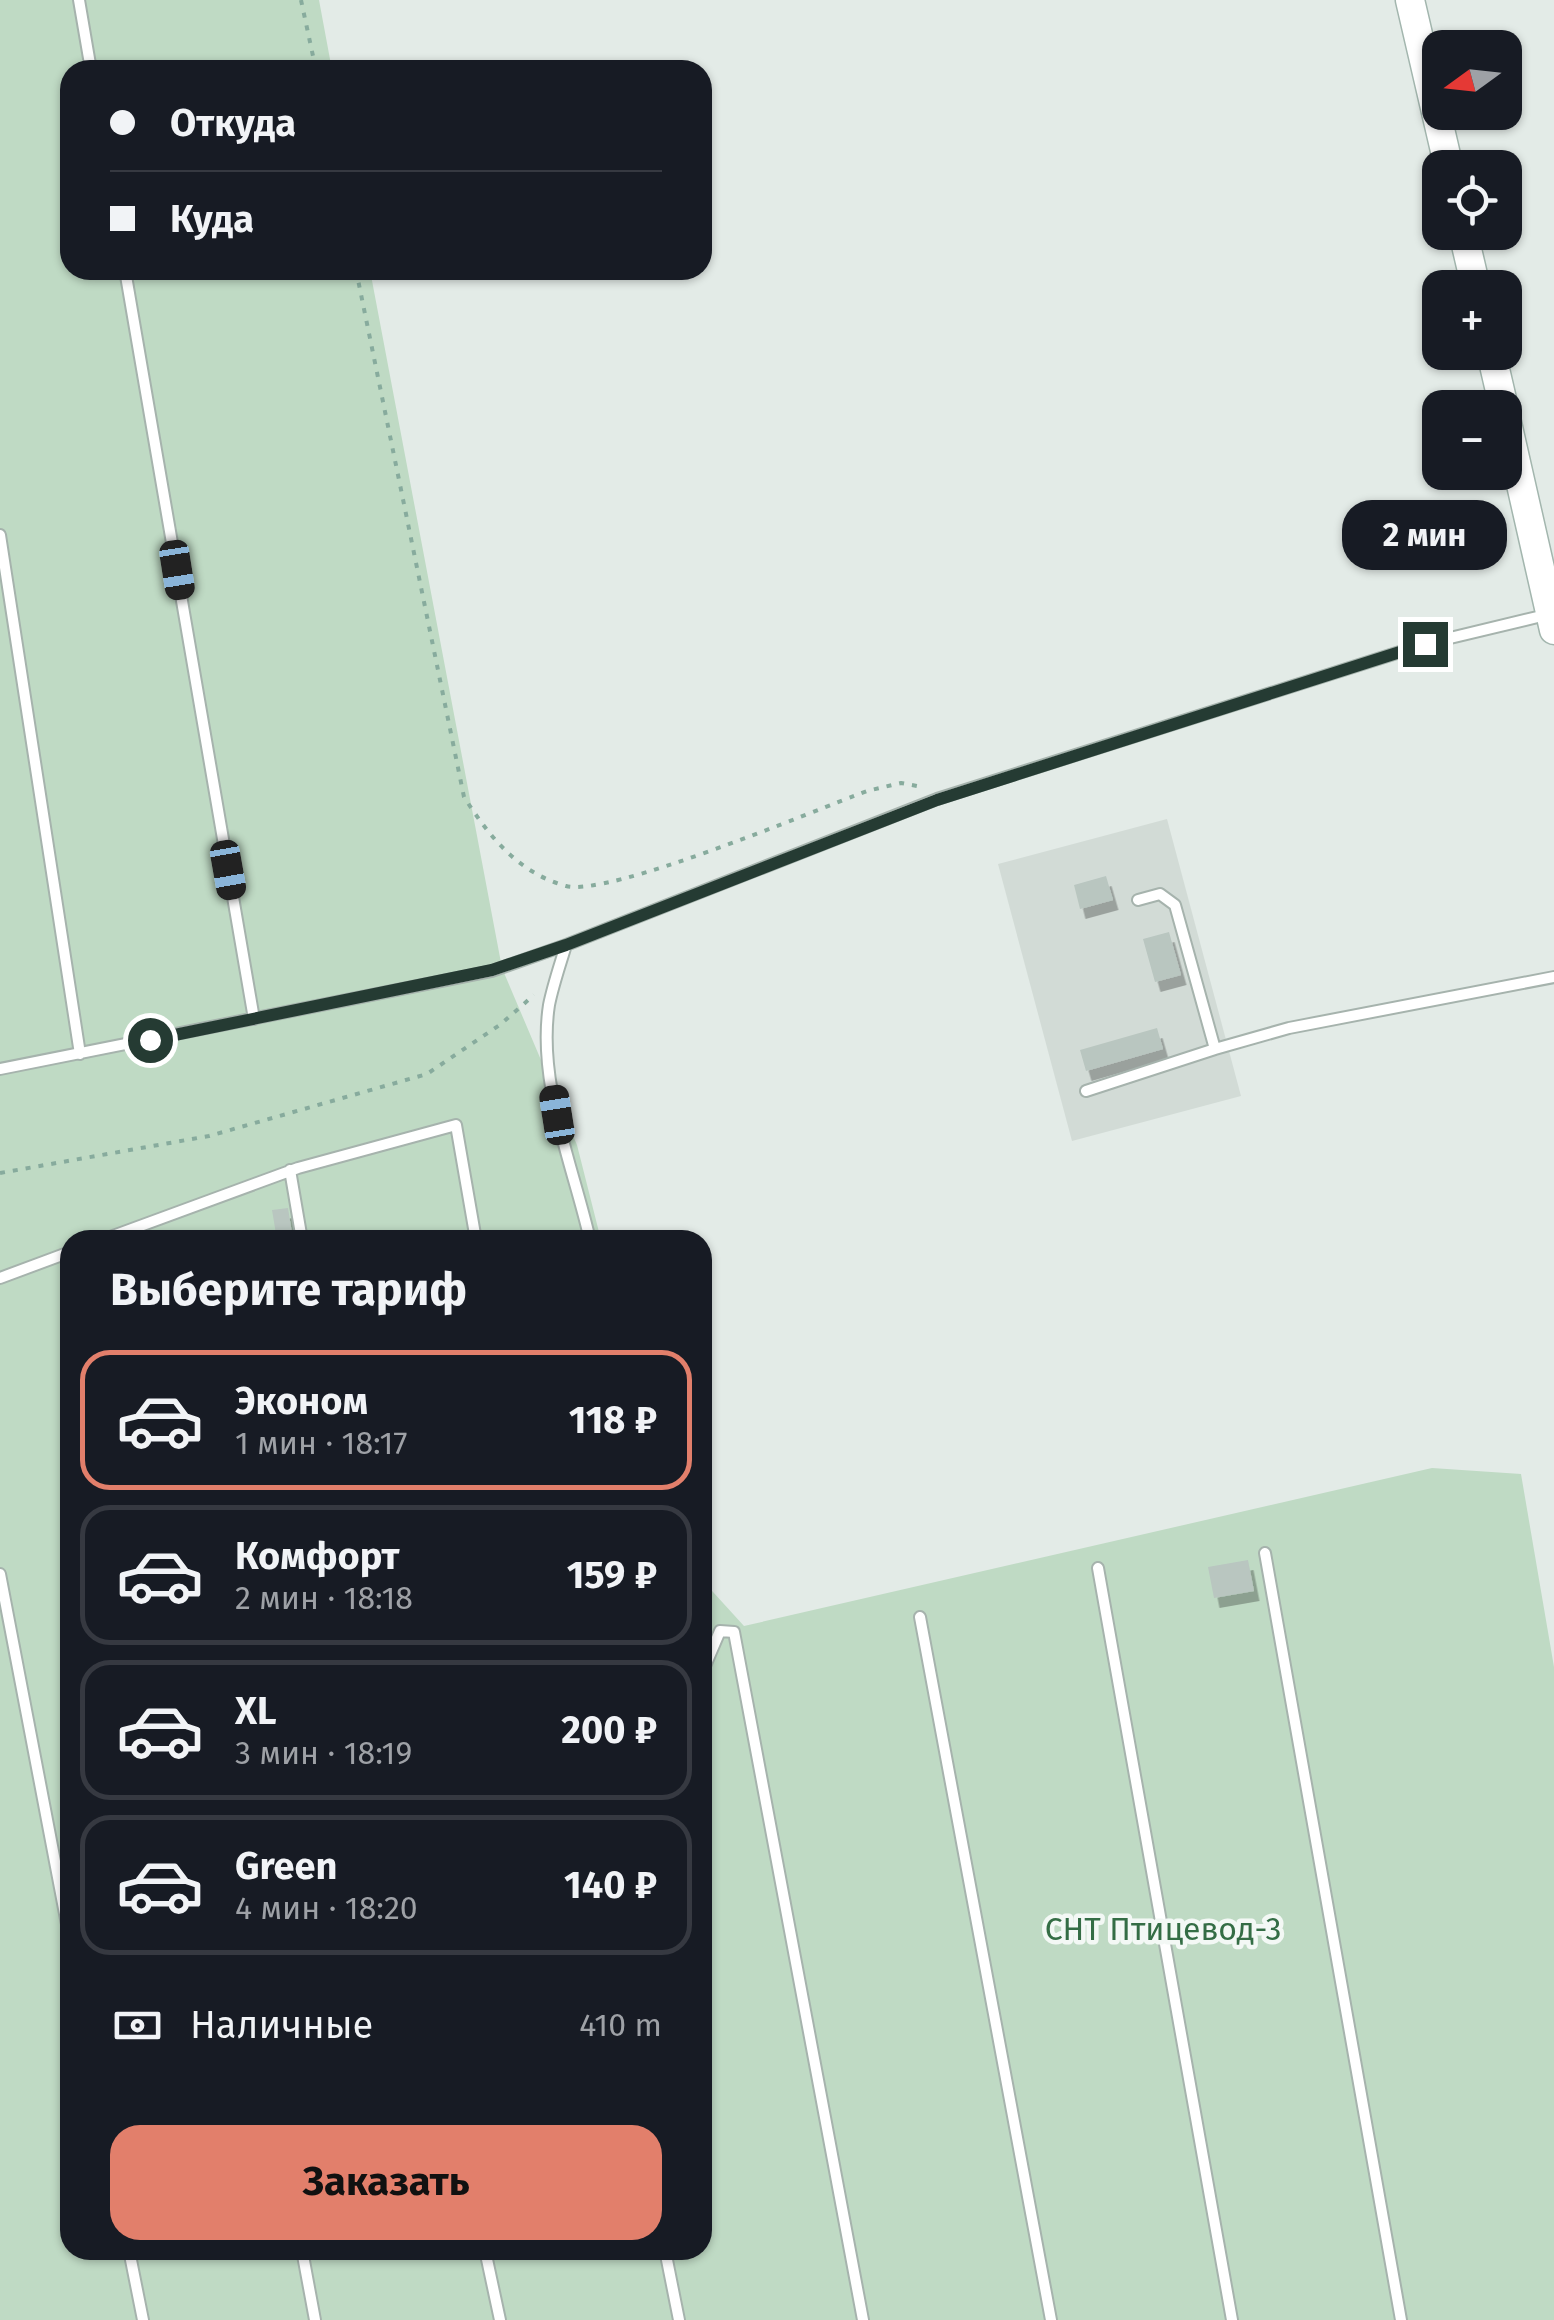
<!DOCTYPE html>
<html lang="ru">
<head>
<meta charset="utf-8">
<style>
	:root { --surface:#171b24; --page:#20242c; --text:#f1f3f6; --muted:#9ea1a6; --line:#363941; --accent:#e27f6b }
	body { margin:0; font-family:"Fira Sans",sans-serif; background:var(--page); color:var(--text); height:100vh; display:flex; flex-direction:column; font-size:38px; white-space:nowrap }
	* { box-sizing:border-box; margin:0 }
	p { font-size:32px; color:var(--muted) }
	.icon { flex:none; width:55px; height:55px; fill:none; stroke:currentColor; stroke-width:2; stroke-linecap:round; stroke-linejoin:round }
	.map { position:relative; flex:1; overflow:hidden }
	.panel { position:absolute; left:60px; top:1230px; width:652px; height:1030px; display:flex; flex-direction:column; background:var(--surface); border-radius:30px; box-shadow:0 2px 8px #0004 }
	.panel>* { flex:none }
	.guide { position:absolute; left:60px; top:60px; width:652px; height:220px; border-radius:30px; box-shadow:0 2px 8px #0004; display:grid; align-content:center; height:220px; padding:0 50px; background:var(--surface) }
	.needle { width:65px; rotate:255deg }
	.fabs { position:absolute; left:1422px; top:30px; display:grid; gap:20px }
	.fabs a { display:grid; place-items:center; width:100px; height:100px; border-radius:20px; background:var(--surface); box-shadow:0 2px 8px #0004; font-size:50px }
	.end { position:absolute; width:45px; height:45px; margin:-22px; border:12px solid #253b33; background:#fff; box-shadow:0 0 0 5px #fff }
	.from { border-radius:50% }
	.bubble { position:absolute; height:70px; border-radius:30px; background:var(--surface); box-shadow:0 2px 8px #0004; font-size:32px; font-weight:700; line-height:70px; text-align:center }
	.car { position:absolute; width:30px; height:60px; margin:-30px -15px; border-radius:12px; box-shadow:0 0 8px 2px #0007; background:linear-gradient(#222 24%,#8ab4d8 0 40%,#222 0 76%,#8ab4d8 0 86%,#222 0) }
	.guide b { display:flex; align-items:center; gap:35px; height:95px; font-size:38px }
	.guide b+b { border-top:2px solid var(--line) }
	.guide i { width:25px; height:25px; background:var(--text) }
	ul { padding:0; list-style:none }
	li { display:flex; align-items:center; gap:30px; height:140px; margin:0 20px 15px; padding:0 30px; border:5px solid var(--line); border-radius:30px }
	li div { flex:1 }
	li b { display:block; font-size:38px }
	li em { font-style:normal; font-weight:700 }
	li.on { border-color:var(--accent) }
	li>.icon { width:90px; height:90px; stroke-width:1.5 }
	h2 { padding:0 50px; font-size:45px; line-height:120px }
	.pay { display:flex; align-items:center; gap:25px; height:110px; padding:0 50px; font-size:38px }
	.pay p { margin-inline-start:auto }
	.action { display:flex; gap:20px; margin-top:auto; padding:20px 50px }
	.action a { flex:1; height:115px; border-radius:30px; background:var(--accent); color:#111; font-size:40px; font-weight:700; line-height:115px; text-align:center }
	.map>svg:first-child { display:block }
	.built { fill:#d2dbd6 }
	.green { fill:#bfdac4 }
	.building { fill:#b9c6c0; filter:url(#shadow) }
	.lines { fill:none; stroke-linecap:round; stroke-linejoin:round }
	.lane-casing { stroke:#a6b3ad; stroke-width:14 }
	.secondary-casing { stroke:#a3b6ae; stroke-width:31 }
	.path { stroke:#87ab9d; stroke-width:4; stroke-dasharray:5 8; stroke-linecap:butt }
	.lane { stroke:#fff; stroke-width:10 }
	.secondary { stroke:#fff; stroke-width:28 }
	.route { stroke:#253b33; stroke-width:12 }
	.labels { text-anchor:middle; stroke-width:9; stroke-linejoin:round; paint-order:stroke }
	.park-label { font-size:32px; fill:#346d45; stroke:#f3f8f5 }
</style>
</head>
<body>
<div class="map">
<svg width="1554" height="2320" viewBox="0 0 1554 2320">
	<defs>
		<filter id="shadow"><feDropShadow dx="5.5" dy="10" stdDeviation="0" flood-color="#0004"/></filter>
	</defs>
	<rect width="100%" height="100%" fill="#e3ebe7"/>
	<path class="built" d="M1167 819 1241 1096 1072 1141 998 864Z"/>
	<path class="green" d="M0 0H319L332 70H70V270H370L502 968 577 1145 601 1240H70V2250H702L703 1581 744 1626 1432 1468 1521 1474 1554 1667V2320H0Z"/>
	<path class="building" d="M1106 876 1113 900 1080 909 1074 885Z
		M1169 932 1181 975 1155 982 1143 939Z
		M1157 1028 1163 1049 1086 1071 1080 1050Z
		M288 1208 293 1240H277L272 1210Z
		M1248 1560 1254 1591 1214 1598 1208 1567Z"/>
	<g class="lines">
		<g class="lane-casing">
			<path id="lane" d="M79 0 91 70
				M125 270 254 1019
				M0 535 80 1054
				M1138 900 1160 894 1175 905 1215 1049
				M566 945C560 965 553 985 549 1005 537 1083 573 1165 590 1240
				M0 1069 492 971 566 945 937 799 1425 644 1550 614
				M1086 1091 1215 1049 1289 1028 1554 977
				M290 1170 302 1240
				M102 1240 298 1168 456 1125 476 1240
				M0 1278 70 1252
				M1265 1553 1401 2320
				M1098 1568 1232 2320
				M0 1574 70 1940
				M920 1617 1051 2320
				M702 1673 720 1631 734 1632 863 2320
				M129 2250 143 2320
				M302 2250 315 2320
				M485 2250 500 2320
				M665 2250 679 2320"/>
		</g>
		<g class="secondary-casing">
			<path id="secondary" d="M1410 0 1449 168
				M1463 232 1476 288
				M1491 352 1504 408
				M1505 414 1554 630"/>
		</g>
		<path class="path" d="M301 0 316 70
			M356 270 464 797C489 836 518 873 566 886 609 897 813 811 867 791L901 783 922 787
			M0 1173 209 1136 427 1074 501 1024 534 995"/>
		<use href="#lane" class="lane"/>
		<use href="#secondary" class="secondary"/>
	</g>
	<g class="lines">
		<path class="route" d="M150 1040 492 970 566 945 937 800 1425 644"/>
	</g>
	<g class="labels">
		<g class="park-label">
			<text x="1163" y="1940">СНТ Птицевод-3</text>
		</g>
	</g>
</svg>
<div class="fabs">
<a><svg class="needle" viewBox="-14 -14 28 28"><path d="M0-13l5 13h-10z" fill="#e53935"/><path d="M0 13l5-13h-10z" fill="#9ea1a6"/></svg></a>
<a><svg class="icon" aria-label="locate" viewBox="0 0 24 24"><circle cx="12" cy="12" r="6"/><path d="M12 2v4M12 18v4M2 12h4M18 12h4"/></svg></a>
<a>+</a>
<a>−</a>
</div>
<i class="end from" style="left:150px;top:1040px"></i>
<i class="end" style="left:1425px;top:644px"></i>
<div class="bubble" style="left:1342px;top:500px;width:165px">2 мин</div>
<i class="car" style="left:177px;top:570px;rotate:171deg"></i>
<i class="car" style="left:228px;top:870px;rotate:170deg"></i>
<i class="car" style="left:557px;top:1115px;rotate:351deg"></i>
<div class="guide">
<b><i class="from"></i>Откуда</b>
<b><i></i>Куда</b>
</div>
<section class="panel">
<h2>Выберите тариф</h2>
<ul>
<li class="on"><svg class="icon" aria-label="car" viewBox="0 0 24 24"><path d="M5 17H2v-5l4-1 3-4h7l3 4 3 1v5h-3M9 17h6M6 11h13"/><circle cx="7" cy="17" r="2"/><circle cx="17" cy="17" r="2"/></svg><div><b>Эконом</b><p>1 мин · 18:17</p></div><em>118 ₽</em></li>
<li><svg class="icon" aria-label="car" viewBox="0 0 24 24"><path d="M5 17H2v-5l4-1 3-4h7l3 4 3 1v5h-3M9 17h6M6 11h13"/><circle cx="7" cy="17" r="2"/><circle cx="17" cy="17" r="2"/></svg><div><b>Комфорт</b><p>2 мин · 18:18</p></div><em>159 ₽</em></li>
<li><svg class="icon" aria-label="car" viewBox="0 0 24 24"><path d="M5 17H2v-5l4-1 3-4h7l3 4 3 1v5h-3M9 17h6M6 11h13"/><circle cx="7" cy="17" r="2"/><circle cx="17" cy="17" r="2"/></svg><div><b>XL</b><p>3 мин · 18:19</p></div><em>200 ₽</em></li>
<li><svg class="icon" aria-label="car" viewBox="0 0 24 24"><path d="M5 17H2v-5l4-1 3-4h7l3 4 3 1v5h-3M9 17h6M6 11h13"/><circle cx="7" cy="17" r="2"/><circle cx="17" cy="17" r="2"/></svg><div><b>Green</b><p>4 мин · 18:20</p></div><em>140 ₽</em></li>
</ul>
<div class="pay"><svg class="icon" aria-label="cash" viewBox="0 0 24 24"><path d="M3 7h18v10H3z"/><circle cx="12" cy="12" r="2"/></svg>Наличные<p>410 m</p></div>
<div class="action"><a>Заказать</a></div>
</section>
</div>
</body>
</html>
